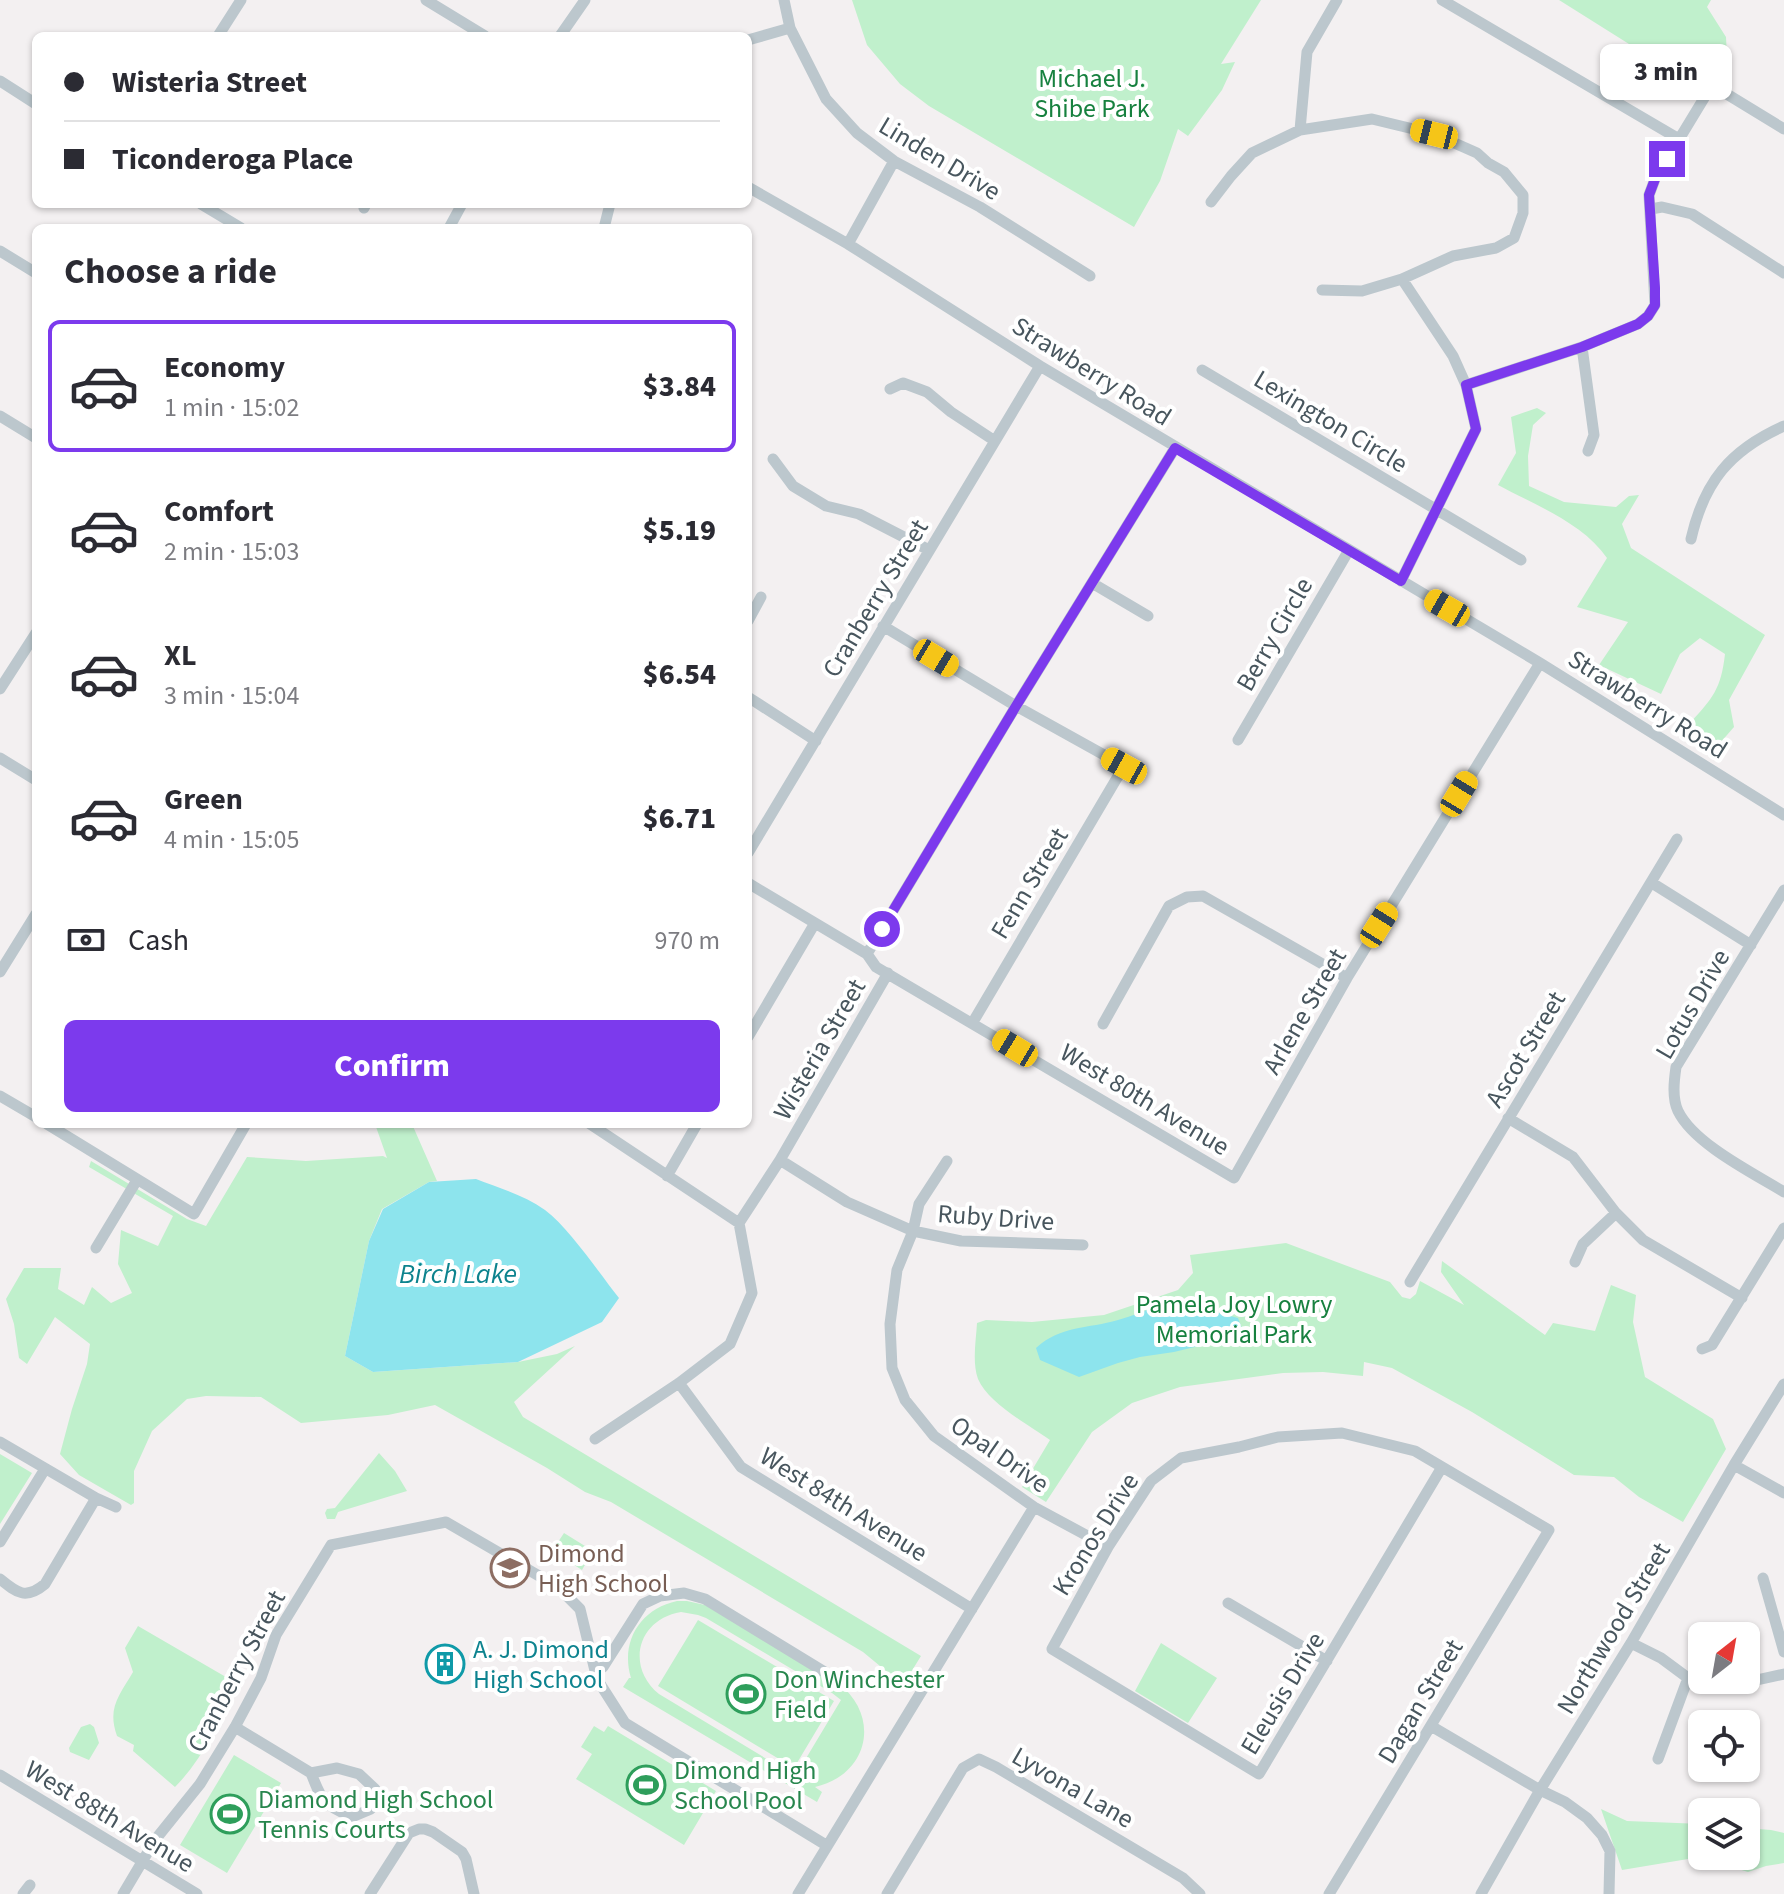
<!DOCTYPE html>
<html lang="en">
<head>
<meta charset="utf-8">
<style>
	:root { --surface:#fff; --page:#f7f7f7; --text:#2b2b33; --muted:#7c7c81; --line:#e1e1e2; --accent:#7c3aed }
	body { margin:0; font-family:"Source Sans 3",sans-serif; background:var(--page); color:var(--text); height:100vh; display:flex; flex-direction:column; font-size:30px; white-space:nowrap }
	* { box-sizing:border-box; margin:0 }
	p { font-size:26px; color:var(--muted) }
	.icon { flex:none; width:44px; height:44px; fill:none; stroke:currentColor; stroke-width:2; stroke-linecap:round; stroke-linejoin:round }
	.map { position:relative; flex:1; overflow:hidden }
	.side { position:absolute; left:32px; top:224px; width:720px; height:904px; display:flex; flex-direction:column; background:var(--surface); border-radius:12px; box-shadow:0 2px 6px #0004 }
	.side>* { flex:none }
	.hud { position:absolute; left:32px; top:32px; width:720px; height:176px; border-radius:12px; box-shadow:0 2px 6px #0004; display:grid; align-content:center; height:176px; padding:0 32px; background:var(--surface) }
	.needle { width:52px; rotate:31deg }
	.controls { position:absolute; left:1688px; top:1622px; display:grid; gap:16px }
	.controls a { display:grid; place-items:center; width:72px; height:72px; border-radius:12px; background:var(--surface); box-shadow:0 2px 6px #0004; font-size:40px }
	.end { position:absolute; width:36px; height:36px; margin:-18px; border:10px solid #7c3aed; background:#fff; box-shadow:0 0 0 4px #fff }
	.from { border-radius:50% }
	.bubble { position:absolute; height:56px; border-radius:12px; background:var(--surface); box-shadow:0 2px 6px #0004; font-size:26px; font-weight:800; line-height:56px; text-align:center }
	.car { position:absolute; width:24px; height:48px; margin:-24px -12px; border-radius:10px; box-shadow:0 0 6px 2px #0007; background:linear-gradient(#f5c518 24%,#345 0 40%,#f5c518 0 76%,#345 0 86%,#f5c518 0) }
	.hud b { display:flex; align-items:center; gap:28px; height:76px; font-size:30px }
	.hud b+b { border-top:2px solid var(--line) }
	.hud i { width:20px; height:20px; background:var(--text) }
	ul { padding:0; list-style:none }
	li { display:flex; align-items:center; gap:24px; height:132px; margin:0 16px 12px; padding:0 16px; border:4px solid transparent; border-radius:12px }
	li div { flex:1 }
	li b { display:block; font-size:30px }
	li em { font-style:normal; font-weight:800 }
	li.on { border-color:var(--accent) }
	li>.icon { width:72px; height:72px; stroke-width:1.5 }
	h2 { padding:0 32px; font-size:36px; line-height:96px }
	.pay { display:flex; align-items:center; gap:20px; height:88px; padding:0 32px; font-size:30px }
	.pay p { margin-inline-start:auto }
	.cta { display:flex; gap:16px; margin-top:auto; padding:16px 32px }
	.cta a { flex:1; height:92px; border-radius:12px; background:var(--accent); color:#fff; font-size:32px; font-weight:800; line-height:92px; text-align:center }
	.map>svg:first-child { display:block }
	.green { fill:#c0f0cc; fill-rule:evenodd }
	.water { fill:#8de4ed }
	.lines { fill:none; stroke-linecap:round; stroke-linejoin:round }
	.minor { stroke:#bcc7cd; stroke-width:11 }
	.route { stroke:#7c3aed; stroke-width:10 }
	.labels { text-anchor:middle; stroke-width:8; stroke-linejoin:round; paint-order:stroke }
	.park-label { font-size:26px; fill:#17813f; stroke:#fff }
	.street-label { font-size:26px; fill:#48565e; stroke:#fff }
	.education-label { font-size:26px; fill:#785e54; stroke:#fff; text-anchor:start }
	.culture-label { font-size:26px; fill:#0d838f; stroke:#fff; text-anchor:start }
	.leisure-label { font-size:26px; fill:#27864d; stroke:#fff; text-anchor:start }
	.water-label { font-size:28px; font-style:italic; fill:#0d838e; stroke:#fff }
</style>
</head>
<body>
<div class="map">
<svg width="1784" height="1894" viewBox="0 0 1784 1894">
	<rect width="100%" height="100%" fill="#f3f0f1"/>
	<path class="green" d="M852 0H1261L1221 64 1235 62 1222 90 1188 136 1178 129 1160 181 1134 227 929 106 900 84 867 45Z
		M1559 0H1711L1707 7 1726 37 1727 57 1699 88Z
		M1537 408 1546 413 1533 425 1528 456 1529 486 1564 502 1616 507 1629 496 1639 495 1622 524 1631 548 1765 635 1729 700 1734 727 1720 743 1689 724C1713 698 1721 689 1725 654L1700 638 1680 654 1661 694 1599 665 1628 622 1577 607 1607 558C1583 523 1535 505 1498 485L1516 453 1511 417Z
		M375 1124H412L437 1181 429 1182 382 1209 369 1241 345 1356 373 1372 518 1362 557 1354 575 1346 514 1402 523 1417 921 1656 903 1685 863 1652 611 1502 585 1492 547 1468 435 1405 388 1415 301 1423 261 1397 206 1396 187 1399 152 1431 134 1471V1503L131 1505 79 1475 60 1454 72 1409 87 1364 90 1344 55 1317 27 1364 19 1358 14 1324 6 1299 24 1268H61L58 1289 84 1305 92 1287 111 1303 132 1293 118 1264 121 1230 158 1246 173 1216 89 1167 91 1161 187 1219 206 1226 247 1157 306 1161 383 1156 387 1158Z
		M1286 1243 1390 1282 1402 1297 1410 1299 1416 1294 1420 1281 1464 1305 1441 1272 1442 1261 1545 1335 1553 1323 1595 1331 1611 1285 1636 1295 1633 1322 1645 1377 1713 1419 1726 1449 1683 1522 1639 1497 1614 1477 1574 1475 1472 1412 1392 1368 1364 1362 1363 1376 1323 1372 1283 1373 1180 1387 1132 1403 1092 1432 1046 1502 1022 1487 1050 1440C1029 1425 988 1403 978 1379 972 1362 976 1341 977 1323L986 1320 1032 1322 1104 1315 1178 1290 1193 1273 1190 1255Z
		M379 1453 395 1471 407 1491 338 1512 335 1519H327L325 1513 327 1509 335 1508Z
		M0 1454 32 1473 0 1524Z
		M564 1533 593 1551 582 1570 552 1551Z
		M677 1601H687L705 1605 838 1683C882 1717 868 1775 815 1787L822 1792 817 1802 623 1687 629 1678H631C620 1642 640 1609 677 1601ZM681 1612 698 1615 706 1618 832 1693 841 1700 796 1775 785 1770 659 1694C625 1666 638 1619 681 1612Z
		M698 1620 834 1701 794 1768 658 1686Z
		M138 1626 238 1684C220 1720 203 1759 175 1787L133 1751 134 1745 117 1736C107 1708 119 1696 133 1672L125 1648Z
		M1161 1643 1217 1678 1188 1723 1135 1691Z
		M90 1724 94 1727 99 1743 89 1760 70 1752 69 1748 81 1727Z
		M594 1726 604 1732 608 1726 716 1791 684 1845 576 1779 592 1754 581 1747Z
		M234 1755 281 1783 227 1873 180 1845Z
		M1601 1809 1627 1821 1702 1824V1856H1746V1828L1771 1830 1784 1833V1863L1766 1866 1748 1872 1700 1857 1622 1870Z"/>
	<path class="water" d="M476 1179C499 1188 524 1195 545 1210 570 1229 599 1273 619 1298L602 1322 518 1362 373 1372 345 1356 369 1241 383 1209 429 1182Z
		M1160 1305H1188L1238 1318 1243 1331 1235 1341 1207 1344 1174 1352 1140 1357 1118 1363 1079 1377 1040 1360 1036 1348C1061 1325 1088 1329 1118 1320 1132 1316 1146 1310 1160 1305Z"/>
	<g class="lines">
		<path class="minor" d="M426 0 485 36
			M784 0 790 28 826 99 857 133 894 161 980 207 1090 276
			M1442 0 1679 139
			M218 36 241 0
			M560 36 585 0
			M748 40 790 28
			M0 81 36 104
			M1300 130 1307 52 1337 0
			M748 187 848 244 1040 366 1540 663 1784 815
			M1211 202 1231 176 1252 153 1300 130 1372 119 1434 134 1477 153 1488 163 1504 172 1523 195V213L1514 238 1496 248 1453 256 1402 279 1362 291 1322 290
			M201 204 241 228
			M364 208 366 204
			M1651 209 1662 207 1692 214 1784 273
			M449 228 462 204
			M604 228 610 204
			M848 244 894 161
			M0 251 36 273
			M1582 347 1594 435 1588 451
			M1202 370 1521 560
			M1466 385 1582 347 1638 324 1648 316 1655 305 1649 195 1655 179 1712 85 1784 129
			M890 389 903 383 927 392 951 412 995 441
			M0 416 36 438
			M773 459 793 486 826 506 859 514 929 550
			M1691 539C1704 482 1730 450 1784 426
			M1401 581 1476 429 1466 385 1453 356 1402 279
			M1092 583 1148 616
			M748 621 761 597
			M883 626 1016 706 1124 766 973 1022
			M0 689 36 633
			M748 697 816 741
			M1238 740 1349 550
			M0 758 36 780
			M748 853 1040 366
			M748 883 867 954 876 967 1234 1178 1347 978 1540 663
			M1652 883 1751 945
			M1784 890 1676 1067C1674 1081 1672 1098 1678 1111 1694 1144 1753 1173 1784 1192
			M867 954 1016 706 1175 448
			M0 972 36 914
			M1103 1024 1169 906 1187 897 1203 896 1347 978
			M748 1037 815 923
			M0 1096 36 1117
			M1508 1118 1573 1157 1616 1213 1643 1240 1742 1298
			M47 1124 194 1214 246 1124
			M590 1124 739 1223
			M780 1160 847 1202 913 1231 961 1241 1083 1245
			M947 1161 919 1204 913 1231 897 1270 890 1324 892 1368 905 1400 934 1436 1034 1507 1108 1547
			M667 1176 697 1124
			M96 1248 137 1180
			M1575 1262 1583 1244 1616 1213
			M1410 1282 1677 839
			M1702 1349 1712 1345 1784 1228
			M679 1383 741 1467 972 1609
			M595 1439 679 1383 730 1344 752 1293 739 1223 780 1160 888 973
			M0 1442 96 1498 116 1507
			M1734 1465 1784 1493
			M0 1542 45 1469
			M1763 1578 1784 1652
			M0 1579C17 1593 26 1600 45 1584L96 1498
			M1228 1603 1327 1661
			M1631 1643 1661 1658 1688 1678 1708 1685 1725 1687 1784 1674
			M596 1672 603 1667 643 1604 660 1596 684 1593 705 1599 841 1682
			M1431 1726 1540 1790 1565 1802 1587 1818 1602 1835 1610 1851 1609 1894
			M235 1727 311 1773 337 1768 359 1774 375 1789 371 1809 352 1817C323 1805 322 1801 311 1773
			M1658 1759 1688 1678
			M0 1775 197 1894
			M23 1894 30 1885
			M123 1894 155 1840 200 1784 235 1727 261 1678 276 1635 331 1545 446 1522 558 1587 580 1609 597 1679 625 1723 826 1845
			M370 1894 409 1833 419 1829H425L433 1832 462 1852 466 1859 474 1894
			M798 1894 1034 1507
			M887 1894 963 1768 979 1759 996 1767 1183 1878 1200 1894
			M1329 1894 1549 1530 1415 1451 1342 1433 1278 1437 1239 1447 1181 1458 1151 1481 1108 1547 1052 1649 1259 1774 1442 1467
			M1481 1894 1540 1790 1631 1643 1734 1465 1784 1384"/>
	</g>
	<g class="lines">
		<path class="route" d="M882 929 1016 706 1175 448 1401 581 1476 429 1466 385 1582 347 1638 324 1648 316 1655 305V288L1649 195 1655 179 1667 159"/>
	</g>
	<defs>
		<g id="school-ring" transform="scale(2)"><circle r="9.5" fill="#fff" stroke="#8d6e63" stroke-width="1.5"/><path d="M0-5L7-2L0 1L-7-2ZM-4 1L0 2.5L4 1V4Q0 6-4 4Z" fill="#8d6e63"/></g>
		<g id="building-ring" transform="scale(2)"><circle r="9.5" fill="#fff" stroke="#0f9aa8" stroke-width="1.5"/><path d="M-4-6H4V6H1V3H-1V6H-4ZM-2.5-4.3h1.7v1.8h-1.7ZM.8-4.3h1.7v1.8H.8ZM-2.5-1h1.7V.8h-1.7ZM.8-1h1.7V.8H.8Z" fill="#0f9aa8"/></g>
		<g id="stadium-ring" transform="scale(2)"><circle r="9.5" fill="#fff" stroke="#2e9e5b" stroke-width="1.5"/><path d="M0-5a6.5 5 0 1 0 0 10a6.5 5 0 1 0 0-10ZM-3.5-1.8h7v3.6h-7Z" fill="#2e9e5b"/></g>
	</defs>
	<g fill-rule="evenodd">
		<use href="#school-ring" x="510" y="1568"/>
		<use href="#building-ring" x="445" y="1664"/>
		<use href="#stadium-ring" x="746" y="1694"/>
		<use href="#stadium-ring" x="646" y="1785"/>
		<use href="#stadium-ring" x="230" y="1814"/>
	</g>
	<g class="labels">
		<g class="park-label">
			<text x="1092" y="87">Michael J.<tspan x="1092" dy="30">Shibe Park</tspan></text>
			<text x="1234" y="1313">Pamela Joy Lowry<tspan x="1234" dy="30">Memorial Park</tspan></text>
		</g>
		<g class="street-label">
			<text transform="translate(940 158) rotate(31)" y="9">Linden Drive</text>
			<text transform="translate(1092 371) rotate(32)" y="9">Strawberry Road</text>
			<text transform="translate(1331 421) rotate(31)" y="9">Lexington Circle</text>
			<text transform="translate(875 598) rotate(-59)" y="9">Cranberry Street</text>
			<text transform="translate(1274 634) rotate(-60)" y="9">Berry Circle</text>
			<text transform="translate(1648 704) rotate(32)" y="9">Strawberry Road</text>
			<text transform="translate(1029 883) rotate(-59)" y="9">Fenn Street</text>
			<text transform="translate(1692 1004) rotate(-60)" y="9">Lotus Drive</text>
			<text transform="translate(1304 1011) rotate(-60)" y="9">Arlene Street</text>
			<text transform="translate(819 1049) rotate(-60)" y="9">Wisteria Street</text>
			<text transform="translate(1525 1049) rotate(-59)" y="9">Ascot Street</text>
			<text transform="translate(1145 1099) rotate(31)" y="9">West 80th Avenue</text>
			<text transform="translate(996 1217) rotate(4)" y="9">Ruby Drive</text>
			<text transform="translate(1000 1454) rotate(35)" y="9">Opal Drive</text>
			<text transform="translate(844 1504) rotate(32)" y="9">West 84th Avenue</text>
			<text transform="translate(1095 1534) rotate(-58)" y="9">Kronos Drive</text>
			<text transform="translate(1613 1628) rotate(-59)" y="9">Northwood Street</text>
			<text transform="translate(236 1671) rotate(-62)" y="9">Cranberry Street</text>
			<text transform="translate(1282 1693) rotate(-59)" y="9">Eleusis Drive</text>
			<text transform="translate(1420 1701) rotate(-59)" y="9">Dagan Street</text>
			<text transform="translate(1073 1787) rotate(30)" y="9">Lyvona Lane</text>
			<text transform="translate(110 1816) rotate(31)" y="9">West 88th Avenue</text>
		</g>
		<g class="education-label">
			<text x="538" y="1562">Dimond<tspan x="538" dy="30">High School</tspan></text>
		</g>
		<g class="culture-label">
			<text x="473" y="1658">A. J. Dimond<tspan x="473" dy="30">High School</tspan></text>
		</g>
		<g class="leisure-label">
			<text x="774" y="1688">Don Winchester<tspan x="774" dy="30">Field</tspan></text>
			<text x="674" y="1779">Dimond High<tspan x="674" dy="30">School Pool</tspan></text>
			<text x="258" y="1808">Diamond High School<tspan x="258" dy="30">Tennis Courts</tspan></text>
		</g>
		<g class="water-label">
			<text x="458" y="1283">Birch Lake</text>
		</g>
	</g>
</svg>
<div class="controls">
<a><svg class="needle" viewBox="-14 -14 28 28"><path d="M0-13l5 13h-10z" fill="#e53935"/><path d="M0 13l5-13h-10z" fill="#7c7c81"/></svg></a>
<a><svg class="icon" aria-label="locate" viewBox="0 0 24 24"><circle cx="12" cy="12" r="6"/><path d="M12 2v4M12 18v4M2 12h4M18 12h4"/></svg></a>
<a><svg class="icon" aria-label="layers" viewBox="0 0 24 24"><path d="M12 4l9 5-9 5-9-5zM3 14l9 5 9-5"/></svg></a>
</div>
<i class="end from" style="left:882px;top:929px"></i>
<i class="end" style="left:1667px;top:159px"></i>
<div class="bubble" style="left:1600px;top:44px;width:132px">3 min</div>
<i class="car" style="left:1434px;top:134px;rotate:284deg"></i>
<i class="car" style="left:1447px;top:608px;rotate:300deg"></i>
<i class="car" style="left:936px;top:658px;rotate:121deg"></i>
<i class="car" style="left:1124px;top:766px;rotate:299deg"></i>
<i class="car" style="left:1459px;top:794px;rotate:31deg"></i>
<i class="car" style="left:1379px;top:925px;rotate:32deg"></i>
<i class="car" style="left:1015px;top:1048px;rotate:301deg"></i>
<div class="hud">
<b><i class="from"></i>Wisteria Street</b>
<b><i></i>Ticonderoga Place</b>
</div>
<section class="side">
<h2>Choose a ride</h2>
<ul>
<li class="on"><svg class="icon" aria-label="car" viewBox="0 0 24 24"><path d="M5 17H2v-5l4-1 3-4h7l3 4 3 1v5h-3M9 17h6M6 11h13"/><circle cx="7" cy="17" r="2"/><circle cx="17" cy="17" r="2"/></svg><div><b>Economy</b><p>1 min · 15:02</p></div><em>$3.84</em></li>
<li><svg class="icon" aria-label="car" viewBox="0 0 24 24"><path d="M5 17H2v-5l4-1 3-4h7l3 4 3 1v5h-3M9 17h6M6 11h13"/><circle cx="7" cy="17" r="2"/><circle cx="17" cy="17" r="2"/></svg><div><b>Comfort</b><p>2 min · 15:03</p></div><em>$5.19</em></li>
<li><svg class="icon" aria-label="car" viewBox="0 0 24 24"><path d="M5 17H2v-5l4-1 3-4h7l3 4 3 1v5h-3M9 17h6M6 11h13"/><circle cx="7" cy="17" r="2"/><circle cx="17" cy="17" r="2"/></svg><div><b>XL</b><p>3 min · 15:04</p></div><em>$6.54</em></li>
<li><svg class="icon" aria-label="car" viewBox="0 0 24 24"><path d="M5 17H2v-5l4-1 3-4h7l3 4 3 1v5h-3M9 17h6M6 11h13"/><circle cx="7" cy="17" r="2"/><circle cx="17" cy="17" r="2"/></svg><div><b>Green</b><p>4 min · 15:05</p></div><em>$6.71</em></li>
</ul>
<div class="pay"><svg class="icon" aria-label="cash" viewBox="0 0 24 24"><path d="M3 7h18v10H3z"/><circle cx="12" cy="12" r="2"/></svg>Cash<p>970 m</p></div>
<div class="cta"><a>Confirm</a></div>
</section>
</div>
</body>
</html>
